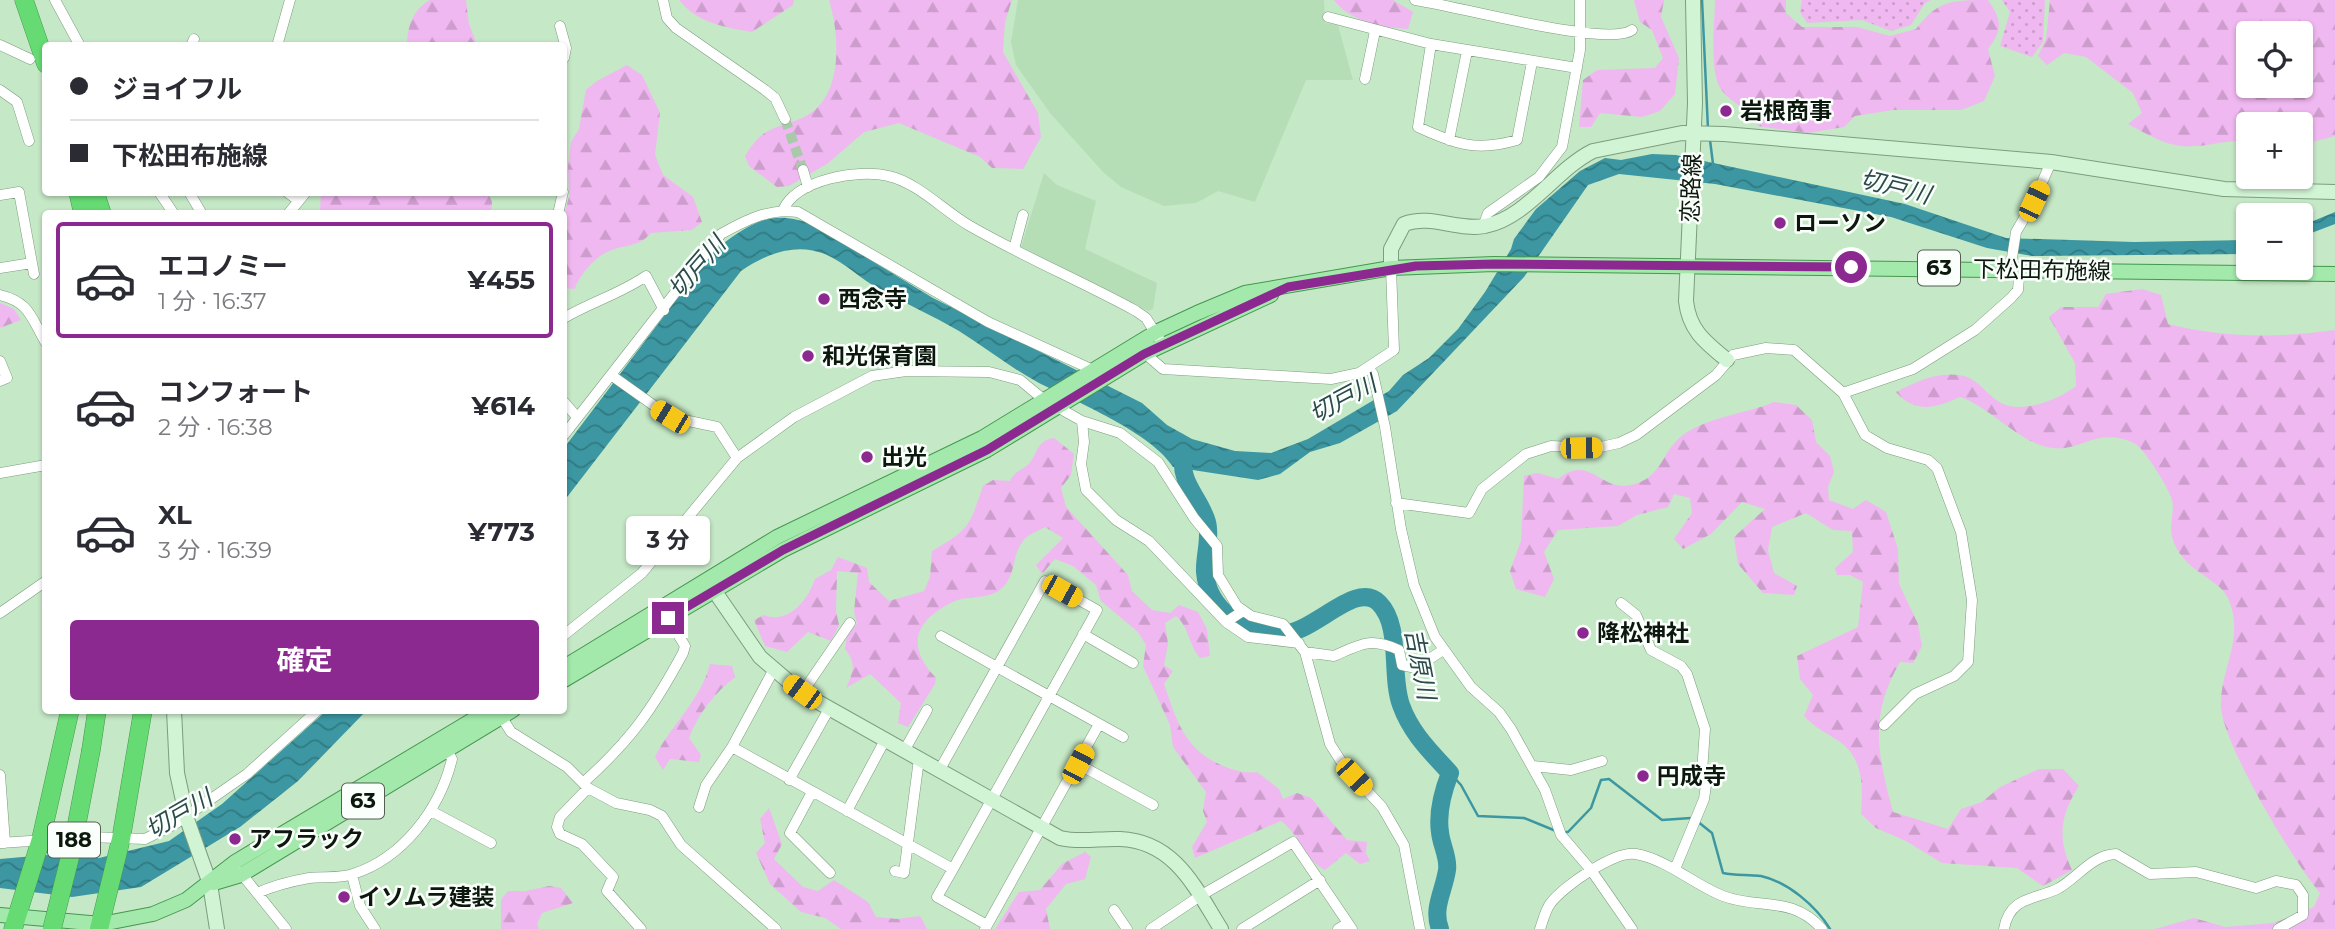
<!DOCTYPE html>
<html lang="ja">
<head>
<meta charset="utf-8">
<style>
	:root { --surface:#fff; --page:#f2f2f3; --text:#2b2b33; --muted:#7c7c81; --line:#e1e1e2; --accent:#8c2990 }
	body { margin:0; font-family:Montserrat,"Noto Sans JP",sans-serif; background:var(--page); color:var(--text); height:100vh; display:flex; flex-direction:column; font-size:26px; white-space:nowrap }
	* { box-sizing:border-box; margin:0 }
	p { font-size:23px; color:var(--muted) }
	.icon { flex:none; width:38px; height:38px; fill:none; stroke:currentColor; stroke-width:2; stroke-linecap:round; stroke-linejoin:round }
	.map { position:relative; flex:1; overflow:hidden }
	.drawer { position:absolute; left:42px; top:210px; width:525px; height:504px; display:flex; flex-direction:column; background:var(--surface); border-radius:7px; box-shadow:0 2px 5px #0004 }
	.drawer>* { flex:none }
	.guide { position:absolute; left:42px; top:42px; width:525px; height:154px; border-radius:7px; box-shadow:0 2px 5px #0004; display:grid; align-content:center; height:154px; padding:0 28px; background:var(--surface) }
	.buttons { position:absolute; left:2236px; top:21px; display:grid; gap:14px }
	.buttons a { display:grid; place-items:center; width:77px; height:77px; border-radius:7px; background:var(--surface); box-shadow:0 2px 5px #0004; font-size:35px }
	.end { position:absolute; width:32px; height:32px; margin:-16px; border:9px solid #8c2990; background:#fff; box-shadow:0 0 0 4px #fff }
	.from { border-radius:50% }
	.bubble { position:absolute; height:49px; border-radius:7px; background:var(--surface); box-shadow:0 2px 5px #0004; font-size:23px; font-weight:700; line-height:49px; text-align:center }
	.car { position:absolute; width:21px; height:42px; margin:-21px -10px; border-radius:9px; box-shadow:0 0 5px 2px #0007; background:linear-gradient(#f5c518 24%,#345 0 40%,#f5c518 0 76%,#345 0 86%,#f5c518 0) }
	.guide b { display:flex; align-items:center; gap:24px; height:66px; font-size:26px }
	.guide b+b { border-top:2px solid var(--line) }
	.guide i { width:18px; height:18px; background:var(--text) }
	ul { padding:12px 0 0; list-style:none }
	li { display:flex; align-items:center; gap:21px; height:116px; margin:0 14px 10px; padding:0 14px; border:4px solid transparent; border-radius:7px }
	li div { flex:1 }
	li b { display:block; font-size:26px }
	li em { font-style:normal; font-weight:700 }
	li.current { border-color:var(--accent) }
	li>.icon { width:63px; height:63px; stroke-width:1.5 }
	.primary-button { display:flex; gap:14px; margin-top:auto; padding:14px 28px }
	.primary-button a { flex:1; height:80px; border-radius:7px; background:var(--accent); color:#fff; font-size:28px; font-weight:700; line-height:80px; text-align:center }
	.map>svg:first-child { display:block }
	.built { fill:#b5deb7 }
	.forest { fill:url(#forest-firs); fill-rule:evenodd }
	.park { fill:url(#park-dots) }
	.water { fill:url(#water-waves) }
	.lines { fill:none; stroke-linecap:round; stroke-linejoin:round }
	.stream { stroke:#3c97a2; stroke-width:2.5 }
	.river { stroke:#3c97a2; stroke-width:18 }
	.street-tunnel { stroke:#a9c9aa; stroke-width:10; stroke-dasharray:10 5; stroke-linecap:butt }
	.street-casing { stroke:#7d9d7e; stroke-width:11 }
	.secondary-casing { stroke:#7d9d7e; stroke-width:16 }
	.primary-casing { stroke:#46974f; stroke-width:16 }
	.highway-casing { stroke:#46974f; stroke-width:19 }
	.street { stroke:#fff; stroke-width:10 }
	.secondary { stroke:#d1f4d5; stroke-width:14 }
	.primary { stroke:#a3e9ab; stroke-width:14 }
	.highway { stroke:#66db73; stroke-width:18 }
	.highway-bridge-casing { stroke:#46974f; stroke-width:19; stroke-linecap:butt }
	.highway-bridge { stroke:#66db73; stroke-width:18 }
	.route { stroke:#8c2990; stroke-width:9 }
	.poi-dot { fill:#8c2990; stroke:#fbfffb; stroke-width:2.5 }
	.labels { text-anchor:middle; stroke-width:5; stroke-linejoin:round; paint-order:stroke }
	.shield { fill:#fbfffb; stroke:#545d54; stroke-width:2 }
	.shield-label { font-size:21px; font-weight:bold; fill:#0c180d }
	.poi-label { font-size:23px; font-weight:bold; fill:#0c180d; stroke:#fbfffb; text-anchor:start }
	.street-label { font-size:23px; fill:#0c180d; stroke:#fbfffb }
	.water-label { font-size:24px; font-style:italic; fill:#2c494c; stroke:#fbfffb }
</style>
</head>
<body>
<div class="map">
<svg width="2335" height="929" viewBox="0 0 2335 929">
	<defs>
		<pattern id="forest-firs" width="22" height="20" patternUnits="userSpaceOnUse" patternTransform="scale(1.75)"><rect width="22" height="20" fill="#f0b8f0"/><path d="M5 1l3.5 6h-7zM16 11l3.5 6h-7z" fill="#cd9dcd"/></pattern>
		<pattern id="park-dots" width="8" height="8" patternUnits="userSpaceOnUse" patternTransform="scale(1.75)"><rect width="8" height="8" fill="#f0b8f0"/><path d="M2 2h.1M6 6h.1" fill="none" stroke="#cd9dcd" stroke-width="1.8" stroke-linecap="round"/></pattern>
		<pattern id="water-waves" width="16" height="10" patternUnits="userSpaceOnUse" patternTransform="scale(1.75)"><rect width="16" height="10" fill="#3c97a2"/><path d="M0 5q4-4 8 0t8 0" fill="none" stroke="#317a82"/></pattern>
	</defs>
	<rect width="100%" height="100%" fill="#c5e8c6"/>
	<path class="built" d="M1018 0H1324L1325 23 1338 25 1353 80H1306L1255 202 1218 191 1196 203 1164 206 1121 187 1103 172 1050 113 1016 65 1011 42Z
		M1044 173 1057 185 1096 201 1085 249 1157 283 1153 309 1148 311 1021 247Z"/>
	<path class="forest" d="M430 0H466L469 24 477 45H407C408 25 412 11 430 0Z
		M679 0H794L793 5 752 32C724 27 697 23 679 0Z
		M829 0H1012L1005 22 1003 52 1038 113 1041 137 1023 169 992 168 980 157 899 123 864 132 827 164 789 186 777 187 749 166 745 156C763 126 773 130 802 118 844 101 840 35 829 0Z
		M1334 0H1393L1413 12 1408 29C1384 28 1349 21 1334 0Z
		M1634 0H1664L1661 17 1679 58 1675 94 1660 111 1642 117 1600 113 1591 127H1579L1583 80 1597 70 1655 68 1663 58 1652 30 1640 22Z
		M1715 0H1786V13L1802 27H1857L1890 36 1916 29C1938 0 1952 0 1988 0 2002 20 2003 30 1988 49L1995 76 1984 101 1961 110H1893L1855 116 1844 127 1807 133 1758 126C1746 106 1737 107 1723 92 1708 75 1715 23 1715 0Z
		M2050 0H2335V136L2301 145V124H2249V142C2224 139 2217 145 2195 146 2170 149 2149 135 2128 124L2142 113 2133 93 2086 57 2064 53 2047 65 2038 56 2046 39ZM2249 33H2301V86H2249Z
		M627 65 642 75 660 113 655 155 663 175 693 197 702 222 692 230 651 233C638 248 624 244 607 252 595 257 578 277 575 289L564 288V216L569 196 568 167 571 142 579 129 586 90 597 81Z
		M321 192 488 193 492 202 491 213H320Z
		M2142 289 2161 295 2168 324C2223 338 2279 338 2335 330V929H2155L2194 918 2225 927 2274 923 2314 907 2320 893C2294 862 2223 745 2221 707 2219 670 2246 639 2228 598 2219 578 2181 571 2172 537 2169 525 2175 511 2172 500 2169 488 2144 448 2134 443 2096 426 2081 452 2052 448 2018 443 1991 407 1960 397 1936 408 1915 414 1896 392 1916 382 1935 372 1959 375 1978 378 1984 392 1999 402 2021 415 2058 400 2076 386L2075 363 2049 317 2061 307H2098L2106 294Z
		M0 303 14 309 21 320 0 328Z
		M1774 402 1796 405 1812 420 1816 442 1830 456 1834 472 1828 487 1829 500 1853 509 1866 500 1886 512 1898 549 1899 584 1918 624 1922 646 1913 663 1900 662C1868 717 1878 755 1893 812L1948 829 1961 809 1982 802 2000 787 2039 769H2063L2079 786C2060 815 2057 838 2072 870L2043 886 2017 868 1942 863 1906 841 1876 828 1861 814C1863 789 1864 759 1840 742 1827 733 1815 728 1804 716L1813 695 1800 679 1797 656 1858 627 1863 582 1850 575H1837L1835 568 1853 552 1852 531 1833 530 1806 513 1772 527 1768 550 1774 573 1797 586 1794 595 1763 593 1738 564 1734 537 1765 509 1742 502 1711 534 1683 549 1674 539 1692 513 1690 498 1674 494 1668 507 1637 515 1618 526 1558 530 1544 552 1554 579 1545 597 1516 589 1510 571 1521 541 1524 476 1538 473 1558 479C1590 453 1600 492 1631 485 1663 478 1661 451 1683 435 1708 417 1745 414 1774 402Z
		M1054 438 1074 454 1071 475 1061 488 1066 507 1128 575 1132 591 1152 610 1170 613 1179 605 1198 612 1207 629 1210 656 1200 658C1188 644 1190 628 1176 616L1165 623 1168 644 1164 665 1173 671 1164 684C1176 719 1184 749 1221 765 1233 770 1244 774 1257 772L1279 789 1283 799 1297 793 1311 798 1347 840 1367 842 1366 853 1370 861 1360 864 1346 853 1325 870C1306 861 1299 834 1281 821L1195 858 1192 847 1207 822 1203 811 1206 792 1173 747 1170 725 1143 666 1146 645 1138 632 1101 601 1096 585 1073 566 1055 559 1042 574 1036 565 1063 538 1045 527C1038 531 1027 535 1023 541 1011 556 1017 575 1001 589 987 600 970 595 955 601 916 619 904 645 936 678L935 684 908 727 898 723 901 703 870 674 846 688C853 673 857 663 845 649L847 635 857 624 854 611 858 573 837 571 836 611 839 625 831 641 808 632 787 652 765 646 754 620 764 615C788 625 808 600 815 579L831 570 838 557 867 568 869 582 889 601 924 591 930 577 932 551C970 529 969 527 983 486L993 480 1010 481C1014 470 1025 470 1031 461 1038 451 1038 440 1054 438Z
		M710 664 732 666 735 677C714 694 699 712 689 738L701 755 699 762 670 759 663 770 655 757C671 725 701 700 710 664Z
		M769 808 782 844 774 859 803 887 818 891 834 880 868 902 876 917 897 919 920 916 927 929H841L825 918 801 912 770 884 756 853 765 843 760 819Z
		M1085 852 1091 857 1085 879 1066 884 1046 909 1050 929H995L1019 892 1040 890 1062 864Z
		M549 886 561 888 573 903 542 913 537 924 539 929H501V900L508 891H526Z"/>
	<path class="park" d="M1802 0H1931L1925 3 1911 25 1891 31 1862 20 1807 23 1800 12Z
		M2002 0H2045L2043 42 2032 57 2000 46 2010 12Z"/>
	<path class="water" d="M1652 154 1676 155 1905 204 2006 238 2134 242 2249 240V254L2032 256 1987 248 1891 217 1715 184 1619 174 1588 185 1524 277 1397 411 1340 443 1310 452 1280 474 1258 480 1173 467C1152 433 1075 401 1039 383 1011 368 986 348 959 331 933 316 905 303 879 289 861 279 844 262 825 254 795 242 766 254 741 271L564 501V448L714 250C748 225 770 207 813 225L933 298 1142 403 1167 425 1192 439 1235 451 1271 453 1308 439 1389 391 1403 375 1429 358 1458 329 1485 292 1511 249 1514 239 1536 209 1580 171 1605 158 1621 160Z
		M2335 212V224L2301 237V226Z
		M326 711H366L298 781 240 827 141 887 72 897 0 888V859L45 855 99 858 169 841 222 804Z"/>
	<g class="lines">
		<path class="stream" d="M1702 0 1708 129
			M1710 140 1713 164
			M1450 773 1461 785 1478 816 1524 818 1556 831
			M1697 821 1712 833 1723 873C1736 876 1748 874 1761 876 1788 882 1816 906 1830 929
			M1562 832H1568L1591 808 1601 780 1609 779 1662 820 1691 818"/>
		<path class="river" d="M1183 456C1180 483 1198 496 1206 519 1212 535 1204 556 1205 572 1208 610 1245 634 1280 634 1313 635 1356 579 1379 603 1402 626 1390 675 1401 705 1411 733 1430 751 1450 773 1443 791 1437 812 1440 832 1441 845 1449 857 1447 870 1444 891 1432 908 1440 929"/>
		<path class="street-tunnel" d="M785 119 803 170"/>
		<g class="street-casing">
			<path id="street" d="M55 0 80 46
				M663 0 667 18 676 28 765 90 775 98 785 119
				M1415 0C1453 5 1608 48 1632 30
				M1328 17 1431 44 1577 68
				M560 26 566 48 564 58
				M1431 44 1418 127C1455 144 1476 152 1517 140L1532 62
				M0 45 30 59
				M191 46 194 39
				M277 46 290 0
				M1365 79 1375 31
				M0 90 17 102 29 141
				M1449 140 1467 51
				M803 170 808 187
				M159 192 174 214
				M189 192 202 214
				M287 192 299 201
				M0 195 19 192 34 274
				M783 210C797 179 858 169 888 176 917 182 944 211 970 226 1024 257 1081 281 1136 311L1146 318 1163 345
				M288 214 306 192
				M558 214 563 192
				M1483 227 1488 213 1539 177 1562 147 1580 50V0
				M1014 249 1023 215
				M0 268 32 263
				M0 295C30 302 31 318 46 343
				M564 318C591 302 620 294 646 276L664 310
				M1142 351 1163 369 1331 379 1359 373 1394 350 1391 268
				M0 361 7 378 0 381
				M1368 368 1373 374 1385 427 1401 529 1414 585 1435 637 1471 687 1499 712 1511 729 1545 790 1561 835 1591 870 1632 929
				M611 375 670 417 717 427 737 458
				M1843 393 1913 369 1975 330 2011 298 2018 290 2019 277 2011 264 2016 232 2034 201 2051 162
				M564 402 577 417
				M1082 421 1084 442 1081 464 1086 490 1116 520 1149 541 1226 622 1243 611
				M564 435 721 234C746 220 769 208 798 212L988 322 1093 370
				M0 473 46 465
				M1396 503 1469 513 1482 489 1526 454 1551 446 1596 448 1619 443 1636 435 1716 375 1733 355 1766 348 1794 350 1843 393 1865 435 1887 448 1928 460 1937 468 1961 532 1972 600 1968 662 1954 676 1915 694 1884 725
				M1621 603 1636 615 1651 650 1681 666 1687 674 1705 729 1702 772 1706 785 1704 799 1675 869
				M0 613 46 581
				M1226 622 1248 637 1299 643
				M1083 634 1133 663
				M564 635 642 573 737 458 794 417 872 376 906 371 989 372 1020 380 1043 399 1082 421 1120 433 1158 462 1194 518 1217 546 1218 575 1237 606 1251 616 1283 624 1305 652 1330 744 1344 766 1382 807 1404 845 1420 929
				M941 636 1123 737
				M1305 652 1334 656C1361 644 1370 637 1399 650L1402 665 1416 668 1443 650
				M802 693 850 623
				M497 710 511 732 567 767 588 788 616 803 650 810 662 816 681 845 776 929
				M732 747 953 869 1097 610 1045 581 939 771
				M904 751 927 710
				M1078 764 1153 805
				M1533 766 1571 770 1602 761
				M0 775 5 843
				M789 780 829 709
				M583 783C631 740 652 710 683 653L685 646 668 618
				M588 788 560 817 557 827 560 834 582 844 613 877 607 891 641 929
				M812 792 790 833 830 873
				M699 807 706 785 732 747 773 671
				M431 811 491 843
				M847 811 885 740
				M0 843 89 837 145 839 175 824 247 774 318 710
				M953 869 937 897 987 925
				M895 871 904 873 919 759
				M240 872 286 929
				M352 875 360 906 375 929
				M257 893C273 886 292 881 309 878 323 876 340 879 353 874 403 858 440 809 452 759L445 746
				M1114 910 1127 929
				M985 929 1099 724
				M1151 929 1200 896 1293 842 1352 929
				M1242 929 1320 880
				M1338 929 1348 923
				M1540 929C1543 921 1545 911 1550 904 1562 887 1615 850 1636 854 1668 860 1693 884 1723 896 1760 910 1792 895 1822 929
				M2004 929C2010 895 2037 900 2059 888 2078 877 2092 855 2116 854L2150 874 2196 872 2256 888 2276 881 2296 885 2303 895V915L2278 929"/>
		</g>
		<g class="secondary-casing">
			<path id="secondary" d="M1693 0 1695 103 1686 301C1689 330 1705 342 1727 360
				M1391 268V249L1404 224C1431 214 1458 231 1485 226 1528 217 1555 170 1593 151L1682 133 1724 134 2051 162 2224 189 2335 192
				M709 583 760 657 802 693 1060 838C1080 843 1100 838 1120 839 1175 841 1196 889 1221 929
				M174 710 177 773 187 819 210 884 217 929"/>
		</g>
		<g class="primary-casing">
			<path id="primary" d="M564 667 777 537 982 438 1156 332 1197 313 1245 293 1391 268 1494 264 2335 274
				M564 680 783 550 987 450 1144 354 1271 295
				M214 883 241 875 513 710
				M0 915 101 924 153 914 186 900 235 862 489 710"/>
		</g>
		<g class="highway-casing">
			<path id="highway" d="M24 0 46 64
				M78 192 83 214
				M95 192 102 214
				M91 750 97 710
				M13 929 41 839 70 710
				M99 929 121 839 143 710"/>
		</g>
		<use href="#street" class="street"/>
		<use href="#secondary" class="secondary"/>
		<use href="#primary" class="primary"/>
		<use href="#highway" class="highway"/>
		<g class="highway-bridge-casing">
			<path id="highway-bridge" d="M52 929 72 849 91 750"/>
		</g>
		<use href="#highway-bridge" class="highway-bridge"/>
	</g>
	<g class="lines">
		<path class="route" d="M668 618 783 550 987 450 1144 354 1288 287 1416 266 1494 264 1851 267"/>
	</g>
	<g class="poi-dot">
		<circle cx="1726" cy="111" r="7"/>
		<circle cx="1780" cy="223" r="7"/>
		<circle cx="824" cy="299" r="7"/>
		<circle cx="808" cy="356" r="7"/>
		<circle cx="867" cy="457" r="7"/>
		<circle cx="1583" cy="633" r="7"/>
		<circle cx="1643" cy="776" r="7"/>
		<circle cx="235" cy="839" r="7"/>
		<circle cx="344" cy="897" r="7"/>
	</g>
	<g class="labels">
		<g class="shield">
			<rect x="1918" y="250.5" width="42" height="35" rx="5"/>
			<rect x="342" y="783.5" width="42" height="35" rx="5"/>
			<rect x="48" y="822.5" width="52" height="35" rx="5"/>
		</g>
		<g class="shield-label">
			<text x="1939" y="275">63</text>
			<text x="363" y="808">63</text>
			<text x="74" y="847">188</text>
		</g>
		<g class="poi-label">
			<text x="1740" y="119">岩根商事</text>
			<text x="1794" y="231">ローソン</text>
			<text x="838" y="307">西念寺</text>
			<text x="822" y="364">和光保育園</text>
			<text x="881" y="465">出光</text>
			<text x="1597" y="641">降松神社</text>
			<text x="1657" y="784">円成寺</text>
			<text x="249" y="847">アフラック</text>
			<text x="358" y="905">イソムラ建装</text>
		</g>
		<g class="street-label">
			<text transform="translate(1691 188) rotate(-88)" y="8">恋路線</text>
			<text transform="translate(2042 270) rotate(1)" y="8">下松田布施線</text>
		</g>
		<g class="water-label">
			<text transform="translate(1895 187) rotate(14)" y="8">切戸川</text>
			<text transform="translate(697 267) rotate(-49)" y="8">切戸川</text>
			<text transform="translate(1343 399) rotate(-28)" y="8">切戸川</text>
			<text transform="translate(1420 664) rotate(79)" y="8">吉原川</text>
			<text transform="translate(179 814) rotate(-30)" y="8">切戸川</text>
		</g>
	</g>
</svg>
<div class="buttons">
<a><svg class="icon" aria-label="locate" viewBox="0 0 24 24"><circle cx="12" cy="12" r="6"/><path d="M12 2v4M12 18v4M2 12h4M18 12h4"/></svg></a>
<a>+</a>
<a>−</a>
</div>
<i class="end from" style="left:1851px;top:267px"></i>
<i class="end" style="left:668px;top:618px"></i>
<div class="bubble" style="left:626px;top:516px;width:84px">3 分</div>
<i class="car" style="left:2034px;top:201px;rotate:25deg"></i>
<i class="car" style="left:670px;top:417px;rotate:301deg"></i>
<i class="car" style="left:1581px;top:448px;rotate:89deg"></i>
<i class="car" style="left:1062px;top:591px;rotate:119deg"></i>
<i class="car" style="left:802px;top:692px;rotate:306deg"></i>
<i class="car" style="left:1078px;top:764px;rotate:28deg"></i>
<i class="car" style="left:1354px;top:777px;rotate:137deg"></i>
<div class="guide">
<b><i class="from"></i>ジョイフル</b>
<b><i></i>下松田布施線</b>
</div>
<section class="drawer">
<ul>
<li class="current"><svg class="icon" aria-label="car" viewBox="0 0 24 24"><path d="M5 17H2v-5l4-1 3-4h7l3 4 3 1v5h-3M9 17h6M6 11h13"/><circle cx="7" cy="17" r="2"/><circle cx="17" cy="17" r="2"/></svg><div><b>エコノミー</b><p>1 分 · 16:37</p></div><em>¥455</em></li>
<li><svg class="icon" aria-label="car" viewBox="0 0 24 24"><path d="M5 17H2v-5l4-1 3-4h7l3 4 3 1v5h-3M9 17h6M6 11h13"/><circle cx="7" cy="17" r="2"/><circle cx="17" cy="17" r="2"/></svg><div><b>コンフォート</b><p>2 分 · 16:38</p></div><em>¥614</em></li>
<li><svg class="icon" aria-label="car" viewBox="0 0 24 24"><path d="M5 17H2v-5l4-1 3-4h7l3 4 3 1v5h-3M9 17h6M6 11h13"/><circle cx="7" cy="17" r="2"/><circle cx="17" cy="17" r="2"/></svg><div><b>XL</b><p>3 分 · 16:39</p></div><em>¥773</em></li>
</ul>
<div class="primary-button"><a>確定</a></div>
</section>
</div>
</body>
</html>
